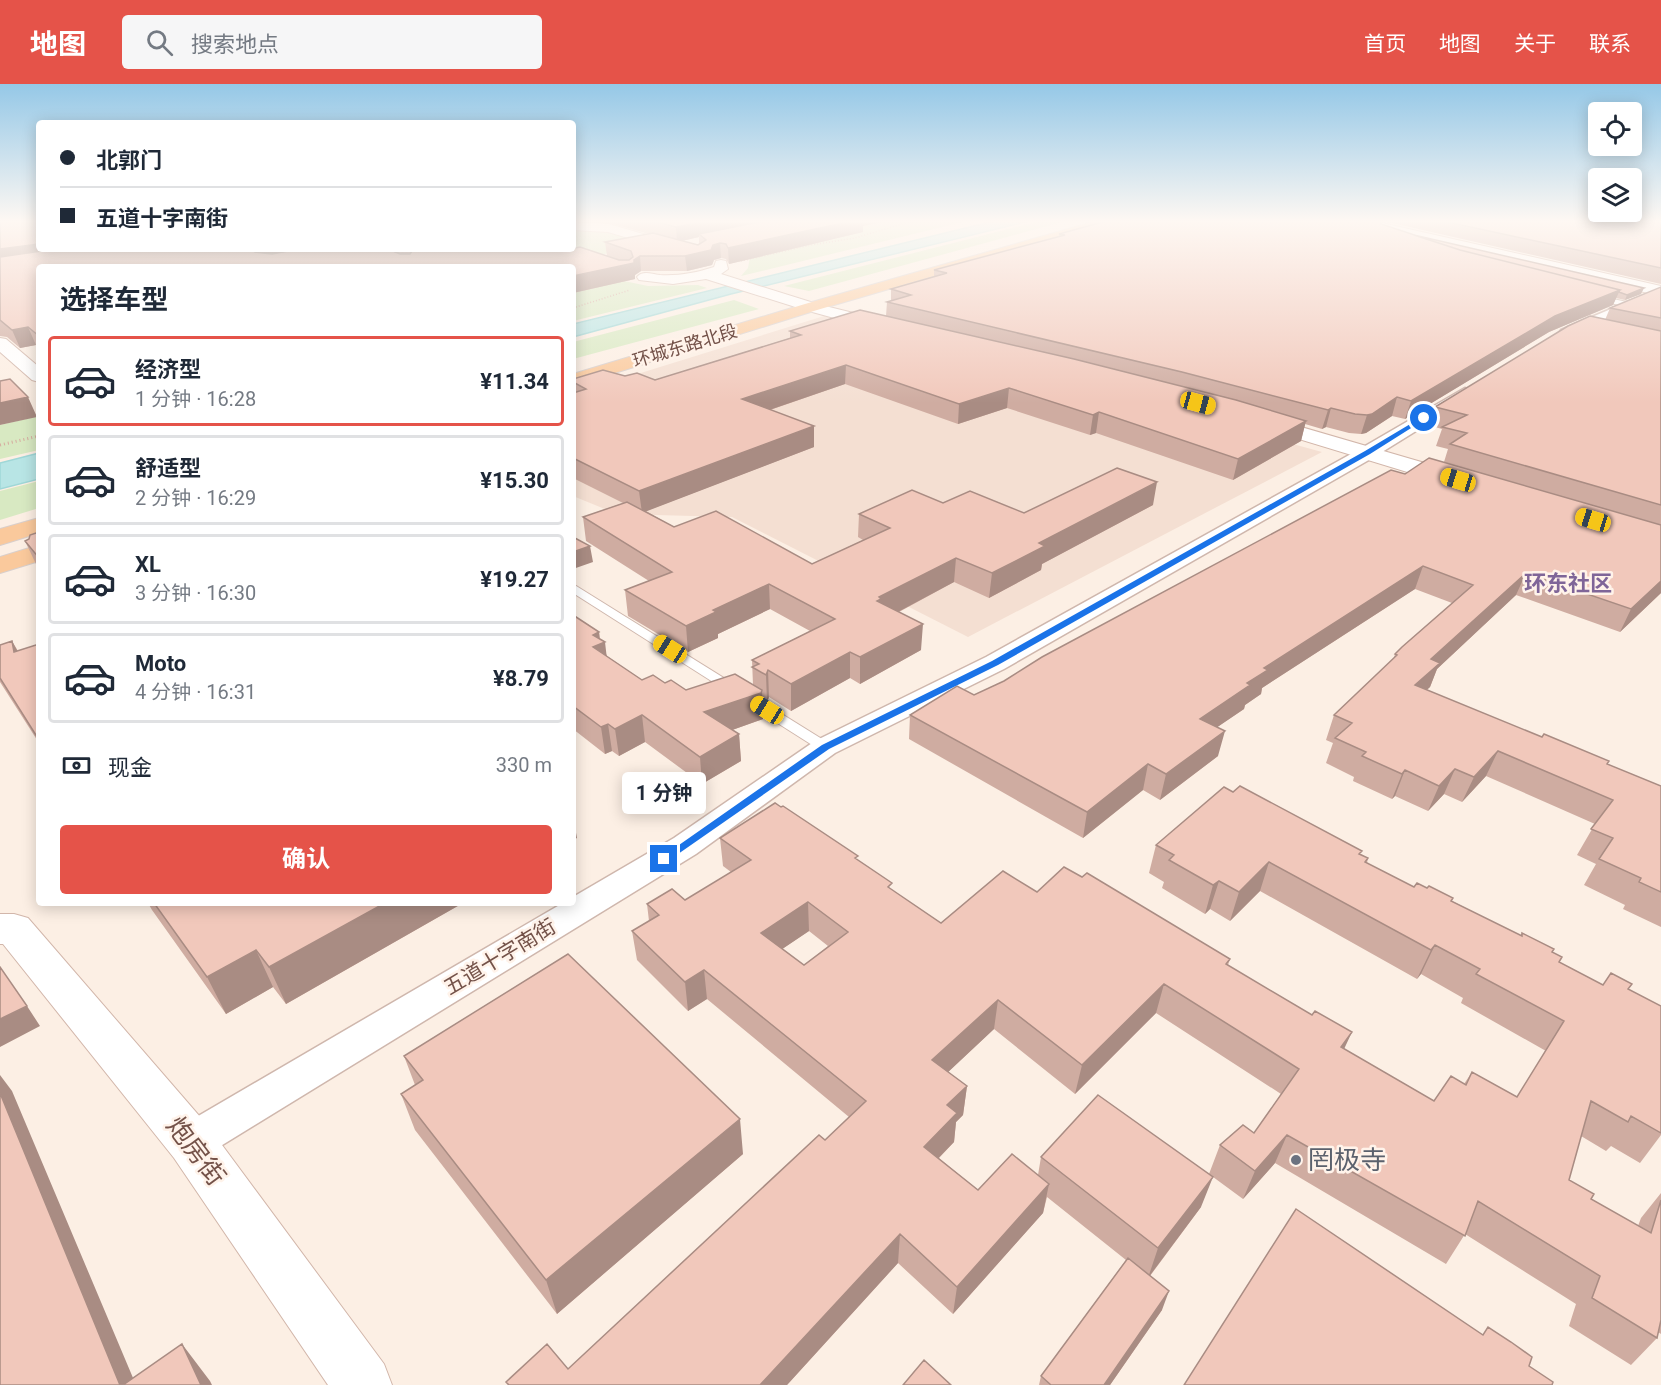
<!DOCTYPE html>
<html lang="zh">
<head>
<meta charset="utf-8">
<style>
	:root { --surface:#fff; --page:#f6f6f7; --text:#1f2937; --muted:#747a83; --line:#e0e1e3; --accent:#e55349 }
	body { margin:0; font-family:Roboto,"Noto Sans SC",sans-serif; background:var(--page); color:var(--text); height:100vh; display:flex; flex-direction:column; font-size:22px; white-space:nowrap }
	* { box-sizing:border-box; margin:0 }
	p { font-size:20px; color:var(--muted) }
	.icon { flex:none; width:33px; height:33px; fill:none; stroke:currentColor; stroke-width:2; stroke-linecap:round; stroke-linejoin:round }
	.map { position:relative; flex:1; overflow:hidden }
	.details { position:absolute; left:36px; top:180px; width:540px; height:642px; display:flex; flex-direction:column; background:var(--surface); border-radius:6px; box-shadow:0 3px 15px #0003 }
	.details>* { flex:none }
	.guide { position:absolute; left:36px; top:36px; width:540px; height:132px; border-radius:6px; box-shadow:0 3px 15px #0003; display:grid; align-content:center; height:132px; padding:0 24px; background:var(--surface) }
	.buttons { position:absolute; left:1588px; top:18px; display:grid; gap:12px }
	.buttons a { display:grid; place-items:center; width:54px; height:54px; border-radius:6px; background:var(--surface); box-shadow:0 3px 15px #0003; font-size:30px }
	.end { position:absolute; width:27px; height:27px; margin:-14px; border:8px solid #1a73e8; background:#fff; box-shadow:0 0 0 3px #fff }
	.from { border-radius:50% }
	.bubble { position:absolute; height:42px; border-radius:6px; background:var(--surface); box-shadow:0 3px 15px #0003; font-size:20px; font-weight:700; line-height:42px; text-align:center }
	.car { position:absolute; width:18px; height:36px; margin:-18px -9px; border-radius:8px; box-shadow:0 0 4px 2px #0007; background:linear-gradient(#f5c518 24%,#345 0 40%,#f5c518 0 76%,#345 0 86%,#f5c518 0) }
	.guide b { display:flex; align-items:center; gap:21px; height:57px; font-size:22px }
	.guide b+b { border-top:2px solid var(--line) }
	.guide i { width:15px; height:15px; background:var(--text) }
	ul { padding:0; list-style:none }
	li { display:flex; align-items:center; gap:18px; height:90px; margin:0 12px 9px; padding:0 12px; border:3px solid var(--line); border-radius:6px }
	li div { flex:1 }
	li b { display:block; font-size:22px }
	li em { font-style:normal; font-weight:700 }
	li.active { border-color:var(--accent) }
	li>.icon { width:54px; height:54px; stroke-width:1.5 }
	h2 { padding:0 24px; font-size:27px; line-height:72px }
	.pay { display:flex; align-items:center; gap:15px; height:66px; padding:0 24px; font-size:22px }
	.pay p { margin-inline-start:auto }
	.primary-button { display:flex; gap:12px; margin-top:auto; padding:12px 24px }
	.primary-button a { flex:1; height:69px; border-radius:6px; background:var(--accent); color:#fff; font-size:24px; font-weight:700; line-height:69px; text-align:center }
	header { display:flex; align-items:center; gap:36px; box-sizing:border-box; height:84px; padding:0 30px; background:var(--accent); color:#fff }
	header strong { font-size:28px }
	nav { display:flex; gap:33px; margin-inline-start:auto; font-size:21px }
	.search { width:420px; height:54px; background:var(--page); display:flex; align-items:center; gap:15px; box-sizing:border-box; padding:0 21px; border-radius:6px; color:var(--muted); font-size:22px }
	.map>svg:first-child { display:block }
	.residential { fill:#f4dfd2 }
	.green { fill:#d8e9c2 }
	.water { fill:#b8e5e5; stroke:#9fd7d7; stroke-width:1.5 }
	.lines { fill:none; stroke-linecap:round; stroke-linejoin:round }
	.lane-casing { stroke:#cfb7ad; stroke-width:2 }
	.street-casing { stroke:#cfb7ad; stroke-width:3 }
	.secondary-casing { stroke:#d2b6aa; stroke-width:2 }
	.primary-casing { stroke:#d8cfcc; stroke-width:2 }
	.path-far1 { stroke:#d6ab9f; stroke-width:1.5; stroke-dasharray:1 2; stroke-linecap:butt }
	.path { stroke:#d6ab9f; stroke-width:3; stroke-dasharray:1 3; stroke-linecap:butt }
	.lane { fill:#fff; fill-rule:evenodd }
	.street { fill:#fff; fill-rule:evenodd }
	.secondary { fill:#fff; fill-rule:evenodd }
	.primary { fill:#fac99c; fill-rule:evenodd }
	.wall { fill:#cfaca1; fill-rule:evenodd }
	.shaded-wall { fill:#a98c83 }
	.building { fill:#f1c8bb; stroke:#a98c83; stroke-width:1.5; fill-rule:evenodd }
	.route { fill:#1a73e8 }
	.worship-dot { fill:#6b7280; stroke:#fff3ea; stroke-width:2 }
	.labels { text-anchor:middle; stroke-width:5; stroke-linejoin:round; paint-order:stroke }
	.far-street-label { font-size:18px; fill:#745249; stroke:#fff3ea }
	.street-label { font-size:21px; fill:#745249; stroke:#fff3ea }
	.neighbourhood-label { font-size:22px; font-weight:bold; fill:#7f6598; stroke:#fff3ea }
	.near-street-label { font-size:26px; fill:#745249; stroke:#fff3ea }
	.near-worship-label { font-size:26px; fill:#5b616d; stroke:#fff3ea; text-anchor:start }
</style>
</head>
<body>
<header>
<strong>地图</strong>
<div class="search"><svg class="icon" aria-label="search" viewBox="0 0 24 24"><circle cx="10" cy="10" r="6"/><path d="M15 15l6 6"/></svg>搜索地点</div>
<nav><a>首页</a><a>地图</a><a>关于</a><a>联系</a></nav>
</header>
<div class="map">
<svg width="1661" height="1301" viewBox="0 0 1661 1301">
	<rect width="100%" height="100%" fill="#fcefe4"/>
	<path class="residential" d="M824 232 1322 368 968 553 732 433 617 430 573 412V310Z"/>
	<path class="green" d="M886 137H967L741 192 748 184 750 173 817 152 831 156 861 148 849 145Z
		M1040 137H1066L809 207 784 202Z
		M573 144 600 146 648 160 600 171 573 162Z
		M624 197 648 202 698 201 707 204 573 237V209Z
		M734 216 759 225 573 275V258Z
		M39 332V366L0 375V341Z
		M39 397V424L0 436V407Z"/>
	<path class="water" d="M994 137H1029L731 210 573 253V240Z
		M39 369V395L0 405V379Z"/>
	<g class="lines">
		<g class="lane-casing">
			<path id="lane" d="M1595 211 1636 220 1637 222 1633 224 1592 215Z
				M573 500 830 660 833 663 830 666H820L573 509Z"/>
		</g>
		<g class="street-casing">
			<path id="street" d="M1661 204V213L1571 252H1561L1559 249 1561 246Z
				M1465 304 1473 309 1471 313 1374 373 1004 585 835 669 696 770 206 1071 191 1077 176 1071 170 1058 176 1045 563 819H573V813L674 754 815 657 986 573 1360 365Z"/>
		</g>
		<g class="secondary-casing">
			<path id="secondary" d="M1352 137H1373L1661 202V212L1358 141Z
				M573 138 609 140 684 162 686 165 679 169 608 148 573 146Z
				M721 176 726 177 728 185 721 190 817 220 890 238 892 242 890 246H878L805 226 706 195 673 200 639 196 637 193C643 186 651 190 660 191 678 192 696 189 714 183L716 177Z
				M0 254 6 255 39 283V298L32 296 0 268Z
				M1260 331 1466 391 1469 396 1466 401 1458 403 1450 401 1253 341 1250 337 1253 333Z
				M0 830H14L28 834 208 1042 384 1280 392 1301H328L174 1074 3 860H0Z"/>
		</g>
		<g class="primary-casing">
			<path id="primary" d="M1096 137H1114L1112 140 817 226 573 302V290L805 220Z
				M39 434V449L0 461V445Z
				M39 461V477L0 489V473Z"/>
		</g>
		<path class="path-far1" d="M741 177 811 161 855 154 912 137
			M573 224 630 206"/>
		<path class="path" d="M0 361 39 352"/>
		<use href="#lane" class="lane"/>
		<use href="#street" class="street"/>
		<use href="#secondary" class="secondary"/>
		<use href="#primary" class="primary"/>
	</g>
	<path class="wall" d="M0 137 39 165H555L561 167 607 172 605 158 649 150 602 137H886L863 142V148L729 180 726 175 721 174 714 176 712 181 687 187H641L635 191V195L573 209V183H39V264L36 261 20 264 7 253 0 252ZM699 153V160L698 161 682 157Z
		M1106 137H1661V200L1383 137 1382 140 1414 151 1641 210 1625 216 1616 214 1613 221 1549 248 1405 335 1392 332 1366 349 1361 350 1349 349 1326 343 1322 345 1305 340 1301 357 1233 396 1096 349 1090 351 1007 324 958 340 845 300 770 326 814 363 646 427 674 443 812 480 863 456 858 453 859 430 943 419 1024 429 1153 421 1042 480 1041 486 989 514 954 498 899 528 921 566 860 600 850 594 791 627 769 613 767 618 763 615V635L732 646 739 650 741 677 702 700 645 658 619 672 612 667 605 670 573 645V531L599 548 600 555 607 572 642 596 665 599 686 606 753 601 752 576 810 547 770 525 718 550V554L688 568 628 532 625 506 649 497 586 457 583 433 623 419 573 394V295L625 292 655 296 790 254V247L886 232 887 218 891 217V205L934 193V186L1059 153V150Z
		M1661 203V509L1620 548 1516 511 1437 585 1430 603 1426 606 1661 702V843L1623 825 1625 821 1584 801 1596 780 1577 771 1595 740 1486 692 1462 718 1444 710 1428 727 1395 712 1392 715 1353 697 1354 693 1326 679 1333 659 1326 656 1334 631 1394 574 1395 570 1452 519 1415 505 1262 604 1261 610 1245 621 1244 625 1217 643 1218 672 1160 716 1143 706 1083 754 909 655 910 631 974 611 1004 597 1405 390 1444 378 1448 365 1436 362 1442 345 1428 341 1435 323 1605 236 1610 224Z
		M39 448V484L36 480 25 457 29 455Z
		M12 557 18 567 39 560V659L0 598V561Z
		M720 754 858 776 892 806 941 839 1037 808 1230 875 1228 881 1344 965 1434 1017 1464 1000 1472 988 1517 1013 1546 967 1461 919 1463 914 1421 890 1417 895 1260 807 1230 837 1210 825 1205 830 1162 804 1164 798 1149 789 1156 761 1361 770 1368 774 1367 779 1414 803 1427 804 1453 814 1452 817 1520 852 1522 849 1552 868 1559 878 1603 901 1628 905 1661 922V1051L1640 1079 1611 1062 1606 1067 1581 1052 1569 1096 1591 1115 1638 1142 1641 1134 1661 1109V1250L1658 1248 1657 1254 1631 1281 1569 1242 1576 1220 1465 1150 1446 1180 1275 1079 1243 1115 1209 1090 1220 1061 1254 1049 1281 1010 1156 929 1075 1010 994 945 948 988 967 1002 963 1031 956 1038 954 1058 939 1074 978 1106 1038 1091 1041 1073 1201 1123 1150 1192 1162 1226 1110 1301H1039L1041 1292 1126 1176 1047 1113 1043 1129 953 1230 898 1179 787 1301H508L506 1298 568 1285 825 1056 849 1033 707 915 688 927 637 876 632 847 649 837 647 820 685 816 731 788 723 782ZM809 847 828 862 804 881 782 865Z
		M148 819H463L286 920 273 903 226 930 152 826Z
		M404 972 743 1070 557 1230 415 1046 401 1010 415 1001Z"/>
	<path class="shaded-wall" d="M707 137H775L699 150V153L677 158 676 143Z
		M849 137H886L863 142V148L729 180 728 164Z
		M720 159 721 174 714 176 712 181 687 187 685 172Z
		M39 160V165H61L0 182V165Z
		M257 165H342L260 183 255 168Z
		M640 172 641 187 635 191V195L573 209V192L634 176Z
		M1644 204 1641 210 1625 216 1627 211Z
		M1620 206 1613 221 1549 248 1405 335 1411 317 1555 232Z
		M28 243 36 261 20 264 12 246Z
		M846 281 845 300 743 335 742 315Z
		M1009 304 1007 324 958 340 959 320Z
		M28 313 37 333 0 341V319Z
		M1397 313 1392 332 1366 349 1361 350 1367 331Z
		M1331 324 1326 343 1322 345 1328 326Z
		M1099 328 1096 349 1090 351 1093 331Z
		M1306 337 1301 357 1233 396 1238 375Z
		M814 342V363L642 429 639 407Z
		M1157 398 1153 421 1042 480 1041 486 989 514 992 489 1039 459Z
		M590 462 593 478 573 485V468Z
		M956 474 954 498 881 537 877 517 879 513Z
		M1423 482 1415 505 1262 604 1261 610 1245 621 1244 625 1194 659 1200 635 1247 599 1264 584Z
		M1526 489 1516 511 1437 585 1430 603 1406 626 1415 601 1431 575Z
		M1661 497V509L1620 548 1631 525Z
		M769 500 770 525 718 550V554L688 568 686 542 713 526Z
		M923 540 921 566 860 600V573Z
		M599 548 600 560 605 558 608 584 593 563V551Z
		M12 557 25 581 14 568Z
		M850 568V594L791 627V600Z
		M768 586 769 613 767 618 766 591Z
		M762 606 763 633V635L707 655 704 628Z
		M642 631 645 658 619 672 615 645Z
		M608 640 612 667 605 670 601 643Z
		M1225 647 1218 672 1160 716 1166 690Z
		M739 650 741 677 702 700 700 673Z
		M1498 667 1486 692 1462 718 1474 693Z
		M1148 680 1143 706 1083 754 1087 728Z
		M1455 685 1444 710 1428 727 1439 702Z
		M1405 686 1395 712 1392 715 1402 690Z
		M573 733 577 754 573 756Z
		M1269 778 1260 807 1230 837 1239 808Z
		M1219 797 1210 825 1205 830 1213 801Z
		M808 818 809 847 763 878 761 849Z
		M385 819H463L286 920 269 883Z
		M1435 861 1421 890 1417 895 1431 866Z
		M256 866 273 903 226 930 207 893Z
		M704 886 707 915 688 927 685 898Z
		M1164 900 1156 929 1075 1010 1082 981Z
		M998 916 994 945 929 1006 932 976Z
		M27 922 40 942 0 963V935Z
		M1352 948 1338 978 1341 963Z
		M0 991 12 1007 136 1301H120L0 1009Z
		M967 1002 963 1031 956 1038 954 1058 922 1091 924 1063 947 1021Z
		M740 1035 743 1070 557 1230 546 1196Z
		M1287 1051 1275 1079 1243 1115 1255 1087Z
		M1213 1093 1201 1123 1148 1194 1158 1164Z
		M1049 1100 1043 1129 953 1230 957 1203Z
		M900 1150 898 1179 787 1301H760Z
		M1169 1207 1162 1226 1110 1301H1104Z
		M182 1260 210 1297 212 1301H201Z"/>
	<path class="building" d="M0 137H39V160L0 165Z
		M652 137H707L676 143Z
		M764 137H852L728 164 726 160 720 159 713 161 711 166 685 172H640L634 176V179L573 192V183H39V252L28 243 12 246 0 236V173L55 165H259H257L255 168 272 170 299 165H388L400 170H410L412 167 407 165H555L561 167 580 163 619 176H629L633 173 631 167 605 158 653 149 698 161 706 156 699 150Z
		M1106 137H1380L1381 140 1460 166 1620 206 1555 232 1411 317 1397 313 1372 330 1367 331 1355 330 1331 324 1328 326 1182 288 887 218 911 211 891 205 947 189 934 186 1065 151 1059 150Z
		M1443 137H1661V184Z
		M1414 151 1644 204 1627 211 1619 208 1620 206 1460 166Z
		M1661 203V234L1610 224Z
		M860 226 1074 275 1236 316 1306 337 1238 375 1099 328 1093 331 1009 304 959 320 846 281 742 315 814 342 639 407 573 374V309L586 305 573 298V295L603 286 625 292 637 289 655 296 801 251 790 247Z
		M1590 232 1661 247V421L1450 360 1467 349 1442 343 1467 331 1435 323 1568 242Z
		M10 295 28 313 0 319V297Z
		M1429 374 1661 441V497L1631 525 1526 489 1431 575 1440 579 1415 601 1542 653 1544 650 1609 677 1607 680 1661 702V808L1639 798 1641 794 1599 775 1613 754 1591 745 1613 716 1498 667 1474 693 1455 685 1439 702 1405 686 1402 690 1362 672 1366 668 1335 654 1352 639 1334 631 1397 571 1395 570 1402 563 1473 501 1423 482 1264 584 1268 586 1247 599 1250 601 1200 635 1225 647 1166 690 1148 680 1087 728 910 631 957 602 974 611 1004 597 1042 573 1391 386 1405 390Z
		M1117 384 1157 398 1039 459 1045 462 992 489 956 474 879 513 881 515 877 517 923 540 860 573 850 568 791 600 768 586 766 591 752 583 759 580 752 576 835 535 769 500 713 526 716 528 686 542 625 506 672 488 583 433 627 418 674 443 716 427 812 480 890 444 859 430 912 406 943 419 970 407 1024 429Z
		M39 448V474L25 457 29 455 30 451Z
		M573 453 590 462 573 468Z
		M573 531 599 548 593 551 605 558 593 563 642 596 653 591 665 599 671 596 686 606 735 590 762 606 761 609 704 628 739 650 700 673 642 631 615 645 608 640 601 643 573 622Z
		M12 557 14 568 39 560V656L0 594V561Z
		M1240 702 1362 767 1359 770 1368 774 1365 778 1414 803 1417 799 1427 804 1429 802 1453 814 1451 817 1522 852V849L1554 865 1552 868 1562 873 1559 878 1603 901 1611 889 1632 900 1628 905 1661 922V1049L1631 1032 1628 1038 1591 1017 1569 1096 1594 1110 1591 1115 1651 1149 1661 1116V1236L1657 1254 1592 1214 1600 1192 1478 1117 1465 1152 1287 1051 1255 1087 1220 1061 1243 1041 1254 1049 1299 985 1164 900 1082 981 998 916 932 976 967 1002 947 1021 957 1029 924 1063 978 1106 1012 1070 1049 1100 957 1203 900 1150 760 1301H509L506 1298 547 1260 568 1285 819 1051 825 1056 866 1017 704 886 685 898 632 847 659 831 647 820 672 805 685 816 751 776 720 754 775 719 781 723 783 722 858 772 855 774 892 799 888 803 941 839 1003 787 1037 808 1064 783 1082 793 1087 789 1230 875 1226 880 1312 931 1315 927 1352 948 1341 963 1434 1017 1451 992 1466 1001 1472 988 1517 1013 1564 937 1476 890 1480 885 1435 861 1431 866 1269 778 1239 808 1219 797 1213 801 1169 776 1174 771 1156 761 1224 703 1233 708ZM808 818 848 848 804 881 761 849Z
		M154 819H385L269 883 256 866 207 893Z
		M568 870 740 1035 546 1196 401 1010 423 996 404 972Z
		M0 883 27 922 0 935Z
		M0 1009 120 1301H0Z
		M1098 1011 1213 1093 1158 1164 1041 1073Z
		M1296 1125 1483 1251 1488 1243 1511 1258 1532 1273 1529 1282 1553 1298 1552 1301H1184Z
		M1128 1174 1169 1207 1104 1301H1051L1041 1292Z
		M182 1260 201 1301H123Z
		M924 1276 951 1301H903Z"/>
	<linearGradient id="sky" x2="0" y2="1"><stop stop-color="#95c8e7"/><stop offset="0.43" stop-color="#fef8f3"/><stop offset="1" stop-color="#fef8f3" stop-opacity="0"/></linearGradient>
	<rect width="1661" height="319" fill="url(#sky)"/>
	<path class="route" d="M1422 333 1427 334 1370 370 998 581 829 665 668 777H660L659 775 822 661 992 577 1365 367Z"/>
	<circle class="worship-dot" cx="1296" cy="1076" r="6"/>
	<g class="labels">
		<g class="far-street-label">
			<text transform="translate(685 262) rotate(-17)" y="6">环城东路北段</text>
		</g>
		<g class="street-label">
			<text transform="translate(500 873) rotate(-31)" y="7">五道十字南街</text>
		</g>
		<g class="neighbourhood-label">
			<text x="1568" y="507">环东社区</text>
		</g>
		<g class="near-street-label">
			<text transform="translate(196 1067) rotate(53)" y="9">炮房街</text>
		</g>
		<g class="near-worship-label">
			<text x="1308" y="1085">罔极寺</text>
		</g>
	</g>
</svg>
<div class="buttons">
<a><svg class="icon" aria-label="locate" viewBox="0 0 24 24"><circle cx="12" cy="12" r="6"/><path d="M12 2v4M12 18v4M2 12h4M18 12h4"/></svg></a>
<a><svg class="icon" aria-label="layers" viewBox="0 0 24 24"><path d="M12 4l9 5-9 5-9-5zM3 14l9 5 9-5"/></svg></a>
</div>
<i class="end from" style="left:1424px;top:334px"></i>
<i class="end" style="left:664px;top:775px"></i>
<div class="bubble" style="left:622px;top:688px;width:84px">1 分钟</div>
<i class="car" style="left:1198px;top:319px;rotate:105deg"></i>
<i class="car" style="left:1458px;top:396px;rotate:287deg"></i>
<i class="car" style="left:1593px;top:436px;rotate:287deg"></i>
<i class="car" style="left:670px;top:565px;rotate:302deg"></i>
<i class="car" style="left:767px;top:626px;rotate:302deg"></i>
<div class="guide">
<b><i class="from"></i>北郭门</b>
<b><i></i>五道十字南街</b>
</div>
<section class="details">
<h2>选择车型</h2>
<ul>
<li class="active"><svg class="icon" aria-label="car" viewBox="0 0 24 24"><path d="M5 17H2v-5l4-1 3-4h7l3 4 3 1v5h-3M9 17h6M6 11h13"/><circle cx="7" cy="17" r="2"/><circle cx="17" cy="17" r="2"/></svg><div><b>经济型</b><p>1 分钟 · 16:28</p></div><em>¥11.34</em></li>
<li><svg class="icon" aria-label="car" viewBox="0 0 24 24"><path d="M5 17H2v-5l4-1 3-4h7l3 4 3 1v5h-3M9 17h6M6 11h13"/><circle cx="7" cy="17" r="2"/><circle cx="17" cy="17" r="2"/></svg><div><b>舒适型</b><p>2 分钟 · 16:29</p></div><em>¥15.30</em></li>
<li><svg class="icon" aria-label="car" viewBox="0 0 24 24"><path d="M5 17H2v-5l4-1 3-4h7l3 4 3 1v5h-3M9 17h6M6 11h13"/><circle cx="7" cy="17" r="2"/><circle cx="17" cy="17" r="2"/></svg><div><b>XL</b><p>3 分钟 · 16:30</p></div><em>¥19.27</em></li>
<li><svg class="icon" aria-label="car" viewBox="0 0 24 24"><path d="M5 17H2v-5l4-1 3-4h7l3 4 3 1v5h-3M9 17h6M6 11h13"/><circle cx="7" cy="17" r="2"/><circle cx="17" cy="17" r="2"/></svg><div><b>Moto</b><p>4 分钟 · 16:31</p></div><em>¥8.79</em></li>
</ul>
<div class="pay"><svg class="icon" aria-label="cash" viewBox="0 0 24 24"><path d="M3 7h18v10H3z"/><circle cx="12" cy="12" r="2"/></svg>现金<p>330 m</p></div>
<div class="primary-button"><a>确认</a></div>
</section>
</div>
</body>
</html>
